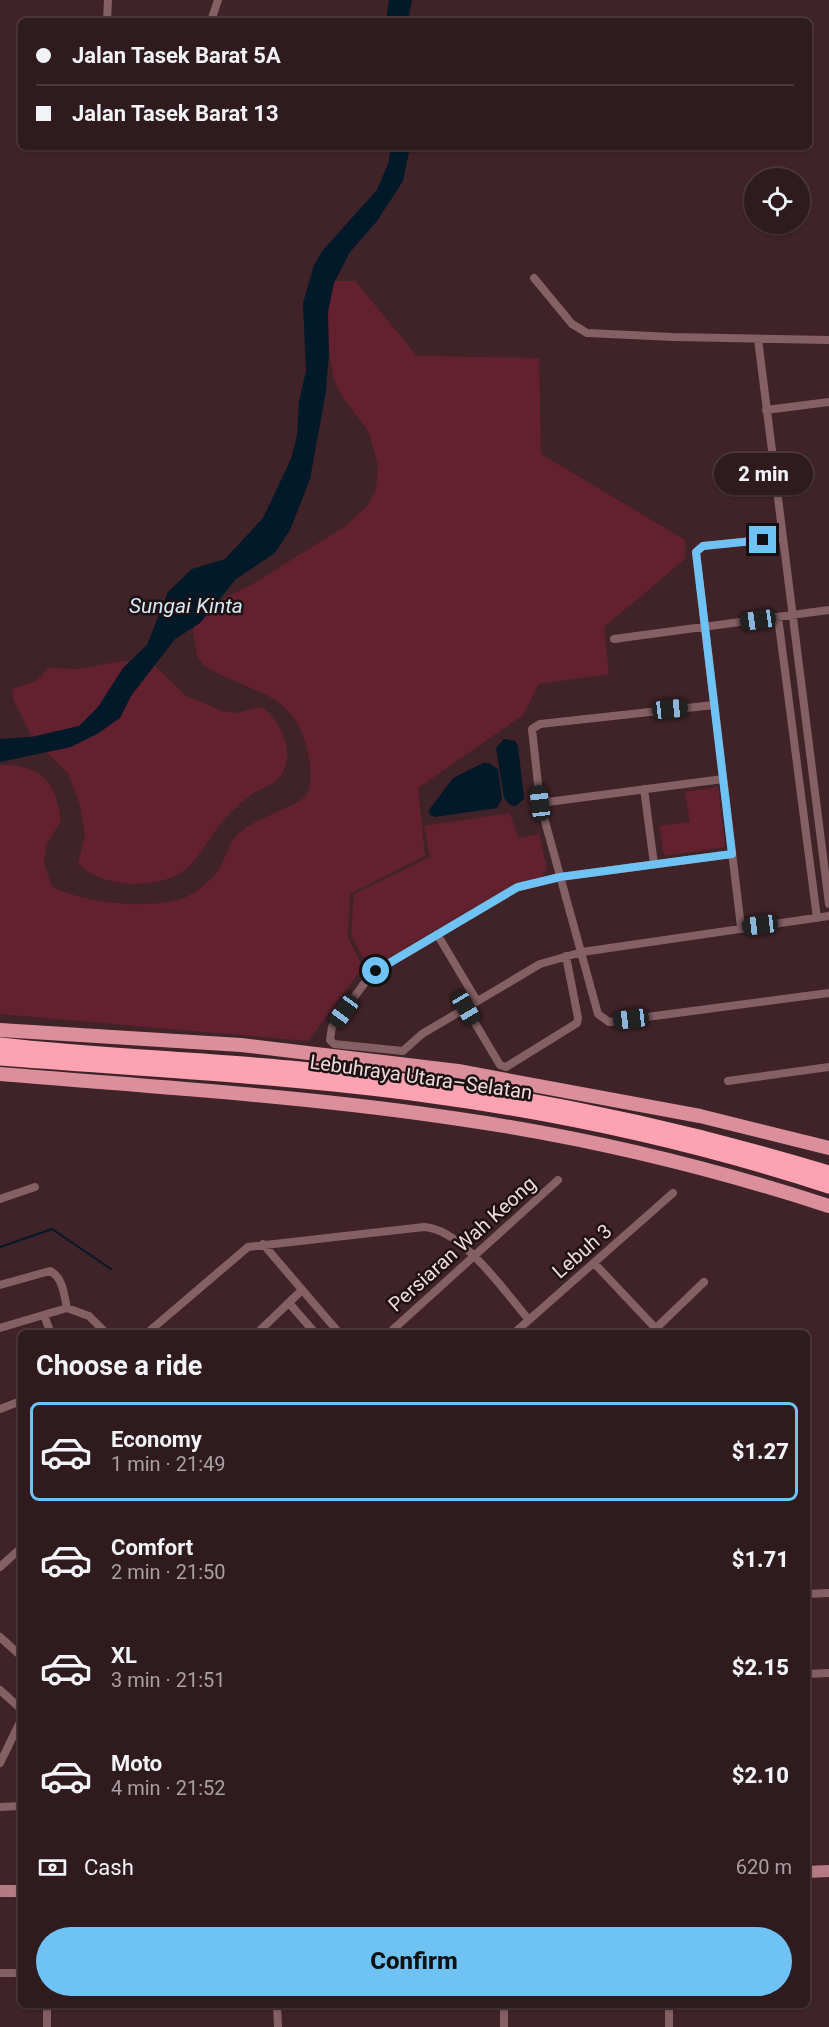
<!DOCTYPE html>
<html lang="en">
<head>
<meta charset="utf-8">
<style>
	:root { --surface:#2f1a1e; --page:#3b272b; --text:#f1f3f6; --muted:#a7a1a4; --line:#4a383c; --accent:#6fc2f4 }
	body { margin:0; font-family:Roboto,sans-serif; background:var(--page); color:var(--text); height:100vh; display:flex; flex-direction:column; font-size:22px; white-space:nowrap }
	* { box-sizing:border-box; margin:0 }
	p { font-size:20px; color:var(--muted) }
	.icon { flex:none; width:33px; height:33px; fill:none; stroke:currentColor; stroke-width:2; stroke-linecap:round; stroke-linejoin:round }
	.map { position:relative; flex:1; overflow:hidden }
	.details { position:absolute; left:18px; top:1330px; width:792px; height:678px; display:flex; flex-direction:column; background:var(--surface); border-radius:9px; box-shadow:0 2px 4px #0004,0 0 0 2px var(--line) }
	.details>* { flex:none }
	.hud { position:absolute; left:18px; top:18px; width:794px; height:132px; border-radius:9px; box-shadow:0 2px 4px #0004,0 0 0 2px var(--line); display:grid; align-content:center; height:132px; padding:0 18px; background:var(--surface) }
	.fabs { position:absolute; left:744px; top:168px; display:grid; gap:12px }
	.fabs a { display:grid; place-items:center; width:66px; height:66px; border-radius:50%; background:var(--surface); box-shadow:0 2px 4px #0004,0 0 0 2px var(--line); font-size:30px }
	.end { position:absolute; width:27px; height:27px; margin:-14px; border:8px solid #6fc2f4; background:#111; box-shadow:0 0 0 3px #111 }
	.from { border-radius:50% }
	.bubble { position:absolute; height:42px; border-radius:21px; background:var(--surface); box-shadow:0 2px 4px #0004,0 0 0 2px var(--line); font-size:20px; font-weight:800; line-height:42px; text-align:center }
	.car { position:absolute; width:18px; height:36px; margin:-18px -9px; border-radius:8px; box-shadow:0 0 4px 2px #0007; background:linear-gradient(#222 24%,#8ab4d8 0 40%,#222 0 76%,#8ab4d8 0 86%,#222 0) }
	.hud b { display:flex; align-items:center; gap:21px; height:57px; font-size:22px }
	.hud b+b { border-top:2px solid var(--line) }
	.hud i { width:15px; height:15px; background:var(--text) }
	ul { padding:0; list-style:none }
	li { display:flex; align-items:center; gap:18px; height:99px; margin:0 12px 9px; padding:0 6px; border:3px solid transparent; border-radius:9px }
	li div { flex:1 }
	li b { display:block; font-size:22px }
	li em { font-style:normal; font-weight:800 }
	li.on { border-color:var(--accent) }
	li>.icon { width:54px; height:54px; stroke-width:1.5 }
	h2 { padding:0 18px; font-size:27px; line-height:72px }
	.pay { display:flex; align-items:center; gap:15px; height:66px; padding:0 18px; font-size:22px }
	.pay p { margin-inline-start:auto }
	.primary-button { display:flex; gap:12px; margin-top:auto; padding:12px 18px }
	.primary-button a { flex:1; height:69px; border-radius:36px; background:var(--accent); color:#111; font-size:24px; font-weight:800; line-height:69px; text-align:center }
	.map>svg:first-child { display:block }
	.green { fill:#632130 }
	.water { fill:#011928 }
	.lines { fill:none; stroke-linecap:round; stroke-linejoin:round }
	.stream { stroke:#011928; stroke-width:2 }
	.street { stroke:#845f64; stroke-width:8 }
	.secondary { stroke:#b57a83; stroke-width:12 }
	.primary { stroke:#da8f9a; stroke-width:14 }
	.highway { stroke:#fda2b0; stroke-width:15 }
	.route { stroke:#6fc2f4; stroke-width:8 }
	.labels { text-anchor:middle; stroke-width:5; stroke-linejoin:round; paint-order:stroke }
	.street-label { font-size:20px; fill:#eedbdd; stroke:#1e1113 }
	.water-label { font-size:21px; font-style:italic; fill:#d3e7f4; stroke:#1e1113 }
</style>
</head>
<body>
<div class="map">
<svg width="829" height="2027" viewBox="0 0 829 2027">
	<rect width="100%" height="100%" fill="#3f2328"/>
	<path class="green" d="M331 281H355L417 356 539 358 541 454 685 540V559L604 627 609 674 539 684 523 715 418 788 425 856 350 894 348 938 363 967 308 1041 0 1014V765C41 764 56 782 61 821L46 845 44 863 52 887C85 903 152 911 186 897 194 894 206 884 212 878 224 867 226 847 237 835 253 818 299 807 307 794 312 784 311 768 309 758 297 688 252 696 203 665L197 655 193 631 195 621 218 601 251 585 347 525 367 506 376 490 378 465 369 432 341 395 333 376 323 311Z
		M122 661 153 664 185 695 222 711 236 713 262 707C282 723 298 755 278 779 273 785 265 786 259 790 247 797 236 807 227 816 209 834 200 863 177 875 149 889 99 887 78 863L85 836 80 805 68 773 33 739 13 699V689L36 681 49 668 78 669Z
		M718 787 725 847 664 856 659 826 690 822 685 792Z
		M510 813 518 838 539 834 547 868 541 878 514 883 369 969 351 935 354 894 430 857 424 826Z"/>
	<path class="water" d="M389 0H412L408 21H386Z
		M391 147H410L403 181 377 221 350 252 334 283 328 312 329 353 326 391 310 479 290 530 275 553 236 579 200 623 175 639 131 696 120 718 97 734 71 747 0 762V739L31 737 79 726 98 707 123 668 147 645 168 592 192 569 225 559 263 518 291 459 297 436 299 402 306 371 303 303 314 265 323 250 377 190 388 164Z
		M504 739 515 741 518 746 524 799 516 806 510 805 504 798 496 748Z
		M483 763H489L498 769 502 799 497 808 435 817 430 815 429 810 453 778Z"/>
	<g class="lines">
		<path class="stream" d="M0 1247 52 1229 111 1269"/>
		<path class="street" d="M107 21 108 0
			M211 21 218 0
			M534 278 572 324 587 333 673 337 829 340
			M758 339 829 904
			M766 410 829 402
			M778 617 817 918
			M614 639 829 610
			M714 705 540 724 532 729 540 803 598 1014 609 1022 829 993
			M644 789 654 864
			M540 803 723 779
			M732 854 560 877 515 888 372 973 332 1027 330 1040 334 1044 403 1051 422 1034 540 964 582 952 829 916
			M741 927 696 552 703 546 782 538
			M437 934 477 1001
			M466 1008 500 1065 506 1067 577 1023 578 1018 566 956
			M728 1081 829 1067
			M0 1199 35 1187
			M263 1244 340 1334
			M594 1263 661 1334
			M0 1285 50 1271C63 1277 64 1295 67 1308
			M289 1303 316 1334
			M44 1315 51 1334
			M0 1328 67 1308 89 1316 107 1334
			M146 1334 248 1247 424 1227C462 1229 505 1292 529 1320
			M256 1334 301 1291
			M388 1334 558 1180
			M513 1334 673 1193
			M650 1334 704 1282
			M0 1409 21 1401
			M0 1567 21 1548
			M807 1594 829 1593
			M0 1637 21 1656
			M807 1674 829 1673
			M0 1690 21 1709
			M0 1763 21 1720
			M0 1807 21 1806
			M0 1973H21
			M47 2006V2027
			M277 2006 278 2027
			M504 2006V2027
			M669 2027V2006"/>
		<path class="secondary" d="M807 1872 829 1871
			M0 1891H21"/>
		<path class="primary" d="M0 1030 241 1045 458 1071 700 1116 829 1148
			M0 1074C153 1087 307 1096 459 1119 584 1137 709 1167 829 1206"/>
		<path class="highway" d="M0 1045C96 1056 194 1059 290 1068 472 1085 654 1120 829 1173
			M0 1058C142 1069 285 1076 426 1095 560 1113 700 1144 829 1186"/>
	</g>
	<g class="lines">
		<path class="route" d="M376 971 518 887 560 877 732 854 696 552 703 546 763 540"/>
	</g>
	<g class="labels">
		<g class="street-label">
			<text transform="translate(421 1077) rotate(8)" y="7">Lebuhraya Utara–Selatan</text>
			<text transform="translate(462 1244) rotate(-42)" y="7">Persiaran Wah Keong</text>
			<text transform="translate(582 1251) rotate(-41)" y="7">Lebuh 3</text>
		</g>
		<g class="water-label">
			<text x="186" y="613">Sungai Kinta</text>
		</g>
	</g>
</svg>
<div class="fabs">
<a><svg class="icon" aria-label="locate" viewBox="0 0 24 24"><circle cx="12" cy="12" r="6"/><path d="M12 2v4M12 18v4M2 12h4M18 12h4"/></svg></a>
</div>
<i class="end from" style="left:376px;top:971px"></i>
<i class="end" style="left:763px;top:540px"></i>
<div class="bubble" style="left:714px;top:453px;width:99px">2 min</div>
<i class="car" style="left:758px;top:620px;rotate:262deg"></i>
<i class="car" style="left:670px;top:709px;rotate:84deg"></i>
<i class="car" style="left:540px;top:803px;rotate:353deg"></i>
<i class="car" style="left:760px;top:925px;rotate:263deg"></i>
<i class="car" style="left:466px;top:1008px;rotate:150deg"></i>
<i class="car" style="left:344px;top:1011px;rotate:216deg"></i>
<i class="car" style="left:631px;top:1019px;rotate:263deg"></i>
<div class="hud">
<b><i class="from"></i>Jalan Tasek Barat 5A</b>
<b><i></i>Jalan Tasek Barat 13</b>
</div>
<section class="details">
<h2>Choose a ride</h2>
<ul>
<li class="on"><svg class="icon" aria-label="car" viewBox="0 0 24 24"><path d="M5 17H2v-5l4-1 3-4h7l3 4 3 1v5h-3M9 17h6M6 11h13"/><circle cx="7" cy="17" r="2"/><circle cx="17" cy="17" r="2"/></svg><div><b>Economy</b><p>1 min · 21:49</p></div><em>$1.27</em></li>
<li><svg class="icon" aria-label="car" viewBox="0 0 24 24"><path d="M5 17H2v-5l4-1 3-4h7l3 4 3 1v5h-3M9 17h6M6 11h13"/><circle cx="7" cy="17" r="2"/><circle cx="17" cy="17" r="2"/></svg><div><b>Comfort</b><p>2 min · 21:50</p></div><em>$1.71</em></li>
<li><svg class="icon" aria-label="car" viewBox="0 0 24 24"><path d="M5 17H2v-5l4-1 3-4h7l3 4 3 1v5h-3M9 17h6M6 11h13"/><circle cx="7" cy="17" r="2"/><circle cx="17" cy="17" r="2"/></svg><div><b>XL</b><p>3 min · 21:51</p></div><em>$2.15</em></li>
<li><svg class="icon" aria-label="car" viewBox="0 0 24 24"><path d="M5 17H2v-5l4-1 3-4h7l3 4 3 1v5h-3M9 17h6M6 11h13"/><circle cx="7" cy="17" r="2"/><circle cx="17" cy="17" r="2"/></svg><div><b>Moto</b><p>4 min · 21:52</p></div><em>$2.10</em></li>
</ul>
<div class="pay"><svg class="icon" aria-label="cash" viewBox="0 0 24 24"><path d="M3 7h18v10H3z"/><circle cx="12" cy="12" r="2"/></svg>Cash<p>620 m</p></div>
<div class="primary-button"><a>Confirm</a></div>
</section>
</div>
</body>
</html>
